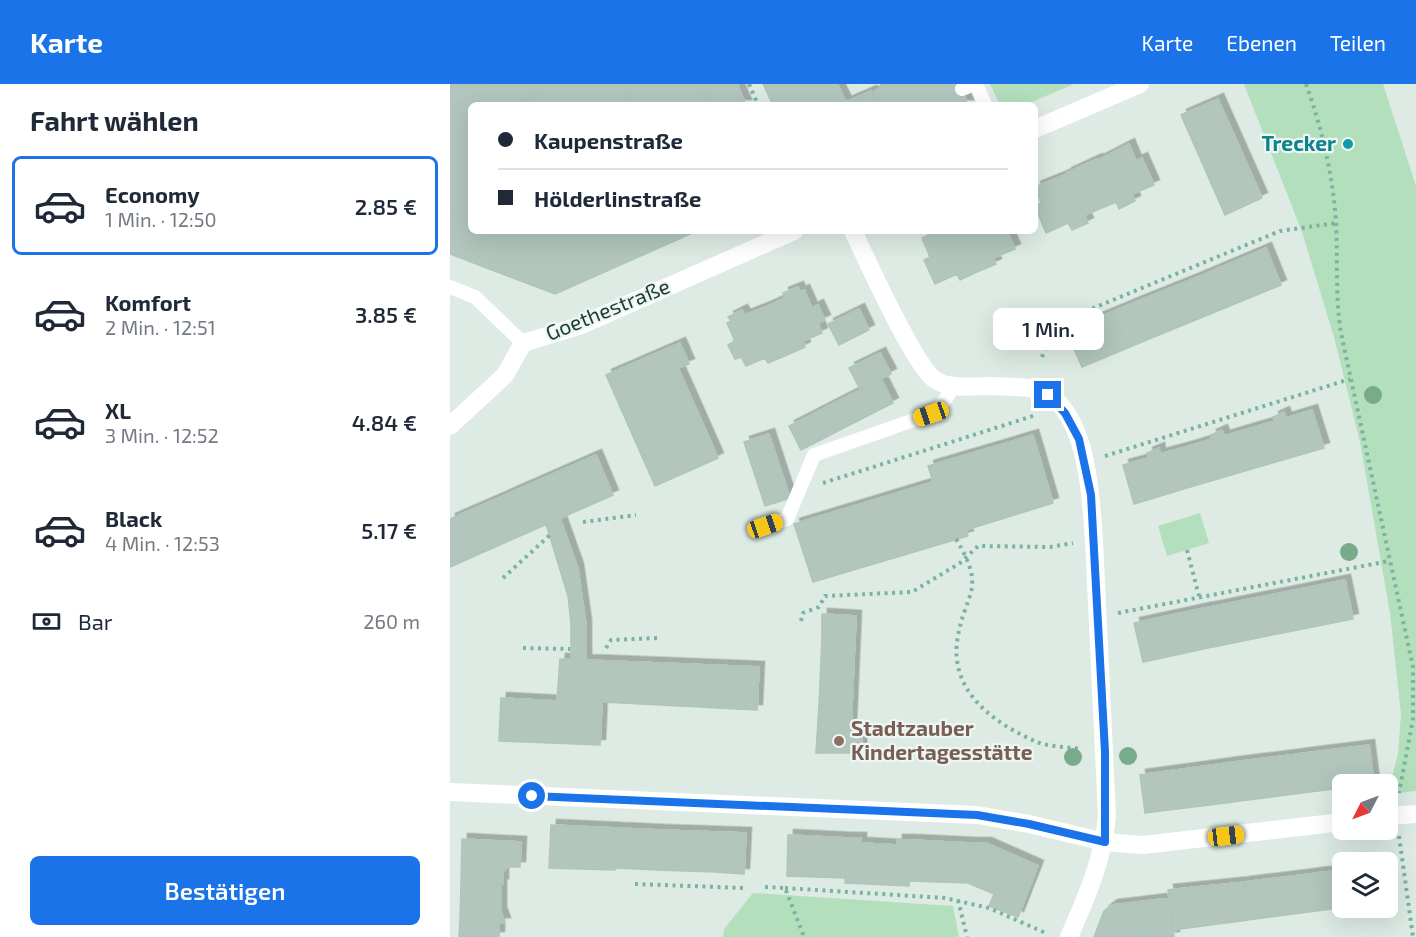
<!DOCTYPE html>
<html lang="de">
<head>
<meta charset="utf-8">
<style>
	:root { --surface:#fff; --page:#f6f6f7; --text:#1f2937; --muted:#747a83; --line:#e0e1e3; --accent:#1a73e8 }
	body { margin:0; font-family:"Exo 2",sans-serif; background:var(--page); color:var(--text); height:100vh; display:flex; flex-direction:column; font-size:22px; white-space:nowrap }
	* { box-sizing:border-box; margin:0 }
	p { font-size:20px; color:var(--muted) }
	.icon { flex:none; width:33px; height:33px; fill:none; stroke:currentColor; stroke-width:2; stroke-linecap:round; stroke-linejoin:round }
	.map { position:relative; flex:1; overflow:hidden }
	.drawer { display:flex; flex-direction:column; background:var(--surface); width:450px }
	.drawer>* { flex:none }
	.banner { position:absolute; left:18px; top:18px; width:570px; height:132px; border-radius:9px; box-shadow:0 6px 24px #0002; display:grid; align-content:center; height:132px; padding:0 30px; background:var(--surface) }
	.needle { width:39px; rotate:228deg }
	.fabs { position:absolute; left:882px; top:690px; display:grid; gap:12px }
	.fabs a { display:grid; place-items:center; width:66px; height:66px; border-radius:9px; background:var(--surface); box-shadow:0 6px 24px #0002; font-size:30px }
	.end { position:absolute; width:27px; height:27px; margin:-14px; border:8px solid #1a73e8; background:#fff; box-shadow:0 0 0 3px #fff }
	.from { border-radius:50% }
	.bubble { position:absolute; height:42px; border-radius:9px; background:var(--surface); box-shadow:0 6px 24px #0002; font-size:20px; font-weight:600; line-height:42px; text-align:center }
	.car { position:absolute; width:18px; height:36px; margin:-18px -9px; border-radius:8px; box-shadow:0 0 4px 2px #0007; background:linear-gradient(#f5c518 24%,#345 0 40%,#f5c518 0 76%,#345 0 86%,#f5c518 0) }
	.banner b { display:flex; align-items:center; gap:21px; height:57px; font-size:22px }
	.banner b+b { border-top:2px solid var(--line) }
	.banner i { width:15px; height:15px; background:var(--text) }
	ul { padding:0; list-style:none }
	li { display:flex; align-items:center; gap:18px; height:99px; margin:0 12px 9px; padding:0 18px; border:3px solid transparent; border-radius:9px }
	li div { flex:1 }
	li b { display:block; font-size:22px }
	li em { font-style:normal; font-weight:600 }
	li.on { border-color:var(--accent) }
	li>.icon { width:54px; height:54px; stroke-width:1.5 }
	h2 { padding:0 30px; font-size:27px; line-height:72px }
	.pay { display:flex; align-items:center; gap:15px; height:66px; padding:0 30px; font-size:22px }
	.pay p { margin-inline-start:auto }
	.cta { display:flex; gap:12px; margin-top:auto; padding:12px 30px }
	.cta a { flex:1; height:69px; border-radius:9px; background:var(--accent); color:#fff; font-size:24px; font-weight:600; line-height:69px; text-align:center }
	header { display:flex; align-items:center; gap:36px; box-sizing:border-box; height:84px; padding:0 30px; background:var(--accent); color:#fff }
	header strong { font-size:28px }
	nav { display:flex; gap:33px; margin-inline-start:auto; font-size:21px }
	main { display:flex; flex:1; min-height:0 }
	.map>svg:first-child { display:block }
	.green { fill:#b3dfbd }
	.building { fill:#b2c6bd; stroke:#afc5bb; stroke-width:1.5; filter:url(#shadow) }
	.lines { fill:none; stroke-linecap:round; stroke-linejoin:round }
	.path { stroke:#7ab39f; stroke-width:4; stroke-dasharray:3 4.5; stroke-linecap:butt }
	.service { stroke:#fff; stroke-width:14 }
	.minor { stroke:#fff; stroke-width:18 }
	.tree { fill:#77ab8a }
	.route { stroke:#1a73e8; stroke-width:8 }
	.culture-dot { fill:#0f9aa8; stroke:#eef7f2; stroke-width:2 }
	.education-dot { fill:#8d6e63; stroke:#eef7f2; stroke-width:2 }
	.labels { text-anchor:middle; stroke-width:4.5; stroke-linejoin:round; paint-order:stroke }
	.culture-label { font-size:21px; font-weight:bold; fill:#0d838f; stroke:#eef7f2; text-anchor:end }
	.street-label { font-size:21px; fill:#1d3c33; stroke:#eef7f2 }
	.education-label { font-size:21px; font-weight:bold; fill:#785e54; stroke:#eef7f2; text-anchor:start }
</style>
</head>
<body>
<header>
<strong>Karte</strong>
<nav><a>Karte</a><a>Ebenen</a><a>Teilen</a></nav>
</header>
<main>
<section class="drawer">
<h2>Fahrt wählen</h2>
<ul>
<li class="on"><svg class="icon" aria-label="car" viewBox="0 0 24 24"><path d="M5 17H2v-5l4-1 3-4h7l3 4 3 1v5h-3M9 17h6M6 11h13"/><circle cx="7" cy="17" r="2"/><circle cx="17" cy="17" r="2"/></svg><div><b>Economy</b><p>1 Min. · 12:50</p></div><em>2.85 €</em></li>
<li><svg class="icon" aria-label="car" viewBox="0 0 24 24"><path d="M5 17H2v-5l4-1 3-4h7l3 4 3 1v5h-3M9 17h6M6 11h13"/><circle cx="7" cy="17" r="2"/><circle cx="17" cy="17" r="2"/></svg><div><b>Komfort</b><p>2 Min. · 12:51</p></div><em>3.85 €</em></li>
<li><svg class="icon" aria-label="car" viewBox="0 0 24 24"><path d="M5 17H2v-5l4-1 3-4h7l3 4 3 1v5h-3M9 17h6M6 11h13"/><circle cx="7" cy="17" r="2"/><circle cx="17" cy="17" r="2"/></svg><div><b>XL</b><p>3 Min. · 12:52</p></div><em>4.84 €</em></li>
<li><svg class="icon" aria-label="car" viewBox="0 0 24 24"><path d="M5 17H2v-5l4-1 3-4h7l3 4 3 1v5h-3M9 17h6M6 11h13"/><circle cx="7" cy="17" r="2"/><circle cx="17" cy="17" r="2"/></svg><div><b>Black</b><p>4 Min. · 12:53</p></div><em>5.17 €</em></li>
</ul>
<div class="pay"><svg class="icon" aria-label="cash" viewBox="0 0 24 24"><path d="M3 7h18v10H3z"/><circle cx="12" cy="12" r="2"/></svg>Bar<p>260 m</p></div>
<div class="cta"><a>Bestätigen</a></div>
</section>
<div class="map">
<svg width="966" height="853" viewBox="0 0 966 853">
	<defs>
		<filter id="shadow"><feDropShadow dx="5.5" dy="-5.5" stdDeviation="0" flood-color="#0004"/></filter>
	</defs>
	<rect width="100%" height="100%" fill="#ddebe4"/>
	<path class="green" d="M540 0H624L575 21H550Z
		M794 0H933L966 102V707L938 710 948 669 951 630 940 529 910 358 884 253 852 148Z
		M750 429 759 459 717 472 708 442Z
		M303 809 503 822 509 853H273L274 845Z"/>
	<path class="building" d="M0 0H101L66 21H27L20 13 0 25Z
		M101 0H173L182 21H66Z
		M173 0H255L258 7 252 9 254 13 260 11 264 21H182Z
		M255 0H287L296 21H264L260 11 254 13 252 9 258 7Z
		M313 0H387L396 18 421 7 427 21H323Z
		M436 0H509L518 21H427L422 9Z
		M20 13 27 21H21V128L10 123 0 129V25Z
		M768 15 812 114 775 131 731 31Z
		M679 60 686 77 692 74 704 101 682 110 685 117 669 125 648 76Z
		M647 75 666 118 635 131 616 89Z
		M617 90 638 139 622 146 618 139 596 149 585 122 591 119 585 103Z
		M10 123 21 128V147H247L105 210 0 170V129Z
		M487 147H509L527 188 510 196 507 190 485 200 474 176 480 173 472 154Z
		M509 147H557L565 165 543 174 546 180 527 188Z
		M816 164 831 201 765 228 750 192Z
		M750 192 765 228 699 255 683 219Z
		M348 203 350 208 354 206 362 224 368 221 375 236 368 239 372 249 353 257 355 263 337 271 315 223 335 214 333 209Z
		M683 219 699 255 632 283 616 247Z
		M315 223 337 271 318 279 315 274 296 282 291 273 285 275 278 261 285 257 277 239 281 237 278 233 292 226 295 231Z
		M409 225 419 246 389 261 378 240Z
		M230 259 239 280 228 284 268 374 205 402 156 291Z
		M430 269 441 290 410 305 399 284Z
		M431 295 443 319 351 366 339 342Z
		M862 326 874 364 812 382 801 344 825 337 823 333 834 328 836 334Z
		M801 344 812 382 747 401 736 363 762 355 761 351 772 346 774 352Z
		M319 350 340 414 315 422 294 358Z
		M583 351 603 419 516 446 518 452 363 498 344 440 483 398 478 382Z
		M736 363 747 401 684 420 673 381 699 374 697 369 709 364 710 370Z
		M146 371 163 411 0 483V435Z
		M110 434 128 485 136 541V576L121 575V540L118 512 96 440Z
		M895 496 903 535 832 549 825 510Z
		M825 510 832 549 763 563 755 524Z
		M755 524 763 563 693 578 684 539Z
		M372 530 406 532 405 555 372 554Z
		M372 554 405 555 404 577 371 576Z
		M110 575 309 583 307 626 152 618 150 661 49 657 51 614 107 617Z
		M371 576 404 577 403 600 370 599Z
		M370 599 403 600 402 622 369 621Z
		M369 621 402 622 401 645 412 646 411 669H366Z
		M919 661 924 700H892V704L852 709 848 670Z
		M848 670 852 709 783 718 777 679Z
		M777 679 783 718 695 729 690 691Z
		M101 741 166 744 165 786 99 784Z
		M166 744 209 746 207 786 165 784Z
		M209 746 266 748 265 788 207 786Z
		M266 748 296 749 294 790 265 788Z
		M338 751 398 754 395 794 337 792Z
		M398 754H411V759L447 761V756H461L459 802 395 799Z
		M12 755 71 758 70 783H58L53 788V800H11Z
		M461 756 520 759 518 799 460 797Z
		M520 759H536L588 782 568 833 539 822 544 810 518 799Z
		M892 786V824H896L873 826 867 789Z
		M867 789 873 826 798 836 795 798Z
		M795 798 798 836 723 846 718 806Z
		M11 800H51V828L55 839 10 837Z
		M720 814 724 853H693L688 818Z
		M688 818 693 853H644L654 827 662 821Z
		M10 837 49 839V853H9Z"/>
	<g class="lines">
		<path class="path" d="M299 0 308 21
			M856 0C872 45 883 91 886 139 888 176 885 212 891 249L963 583V635L949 709
			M592 273 602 246 612 237 830 147 886 139
			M655 372 900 295
			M373 399 586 331
			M133 438 186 431
			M506 455C538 508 514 507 507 558 501 609 545 640 587 658 600 663 617 663 632 665
			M737 466 749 512
			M53 494 100 451
			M668 529 939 477
			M351 537 353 529 369 523 375 512 462 508 510 479 528 462 600 463 623 459
			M73 564 120 565
			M156 564 161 556 207 554
			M949 752 963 853
			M185 800 294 804
			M315 803 335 804 354 853
			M335 804 495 814 539 824 598 850
			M508 816 517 853"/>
		<path class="service" d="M526 0 535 21
			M512 5 524 0
			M0 203 25 213 73 259
			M315 442 337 435 364 371 481 330 490 323 505 301"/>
		<path class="minor" d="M585 45 690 0
			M403 147C416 174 464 281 484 295 499 306 524 302 542 302 556 303 574 302 588 306 638 322 641 414 644 457L657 732C653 776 637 812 619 853
			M0 342 55 291 73 259 129 242 344 147
			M0 708 527 731 579 740 655 758 693 761 892 738
			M938 732 966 730"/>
	</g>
	<g class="tree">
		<circle cx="923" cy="311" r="9"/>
		<circle cx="899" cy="468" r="9"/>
		<circle cx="678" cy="672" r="9"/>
		<circle cx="623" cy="673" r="9"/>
	</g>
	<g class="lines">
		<path class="route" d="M82 712 527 731 579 740 655 758V668L641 411 629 355 615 329 598 311"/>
	</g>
	<circle class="culture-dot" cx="898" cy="60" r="6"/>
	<circle class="education-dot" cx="389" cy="657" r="6"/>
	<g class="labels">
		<g class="culture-label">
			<text x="886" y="67">Trecker</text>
		</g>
		<g class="street-label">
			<text transform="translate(158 226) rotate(-22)" y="7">Goethestraße</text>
		</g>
		<g class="education-label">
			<text x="401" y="652">Stadtzauber<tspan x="401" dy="24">Kindertagesstätte</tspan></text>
		</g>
	</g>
</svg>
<div class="fabs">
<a><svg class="needle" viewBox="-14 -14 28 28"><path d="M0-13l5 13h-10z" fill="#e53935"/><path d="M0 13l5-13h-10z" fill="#747a83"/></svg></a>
<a><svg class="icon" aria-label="layers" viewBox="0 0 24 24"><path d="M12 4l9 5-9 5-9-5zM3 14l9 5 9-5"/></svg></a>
</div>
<i class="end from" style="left:82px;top:712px"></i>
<i class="end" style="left:598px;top:311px"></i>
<div class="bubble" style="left:543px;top:224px;width:111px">1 Min.</div>
<i class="car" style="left:481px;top:330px;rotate:251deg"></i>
<i class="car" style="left:315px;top:442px;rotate:71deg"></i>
<i class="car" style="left:776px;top:752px;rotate:83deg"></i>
<div class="banner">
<b><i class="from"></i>Kaupenstraße</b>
<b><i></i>Hölderlinstraße</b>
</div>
</div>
</main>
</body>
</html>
